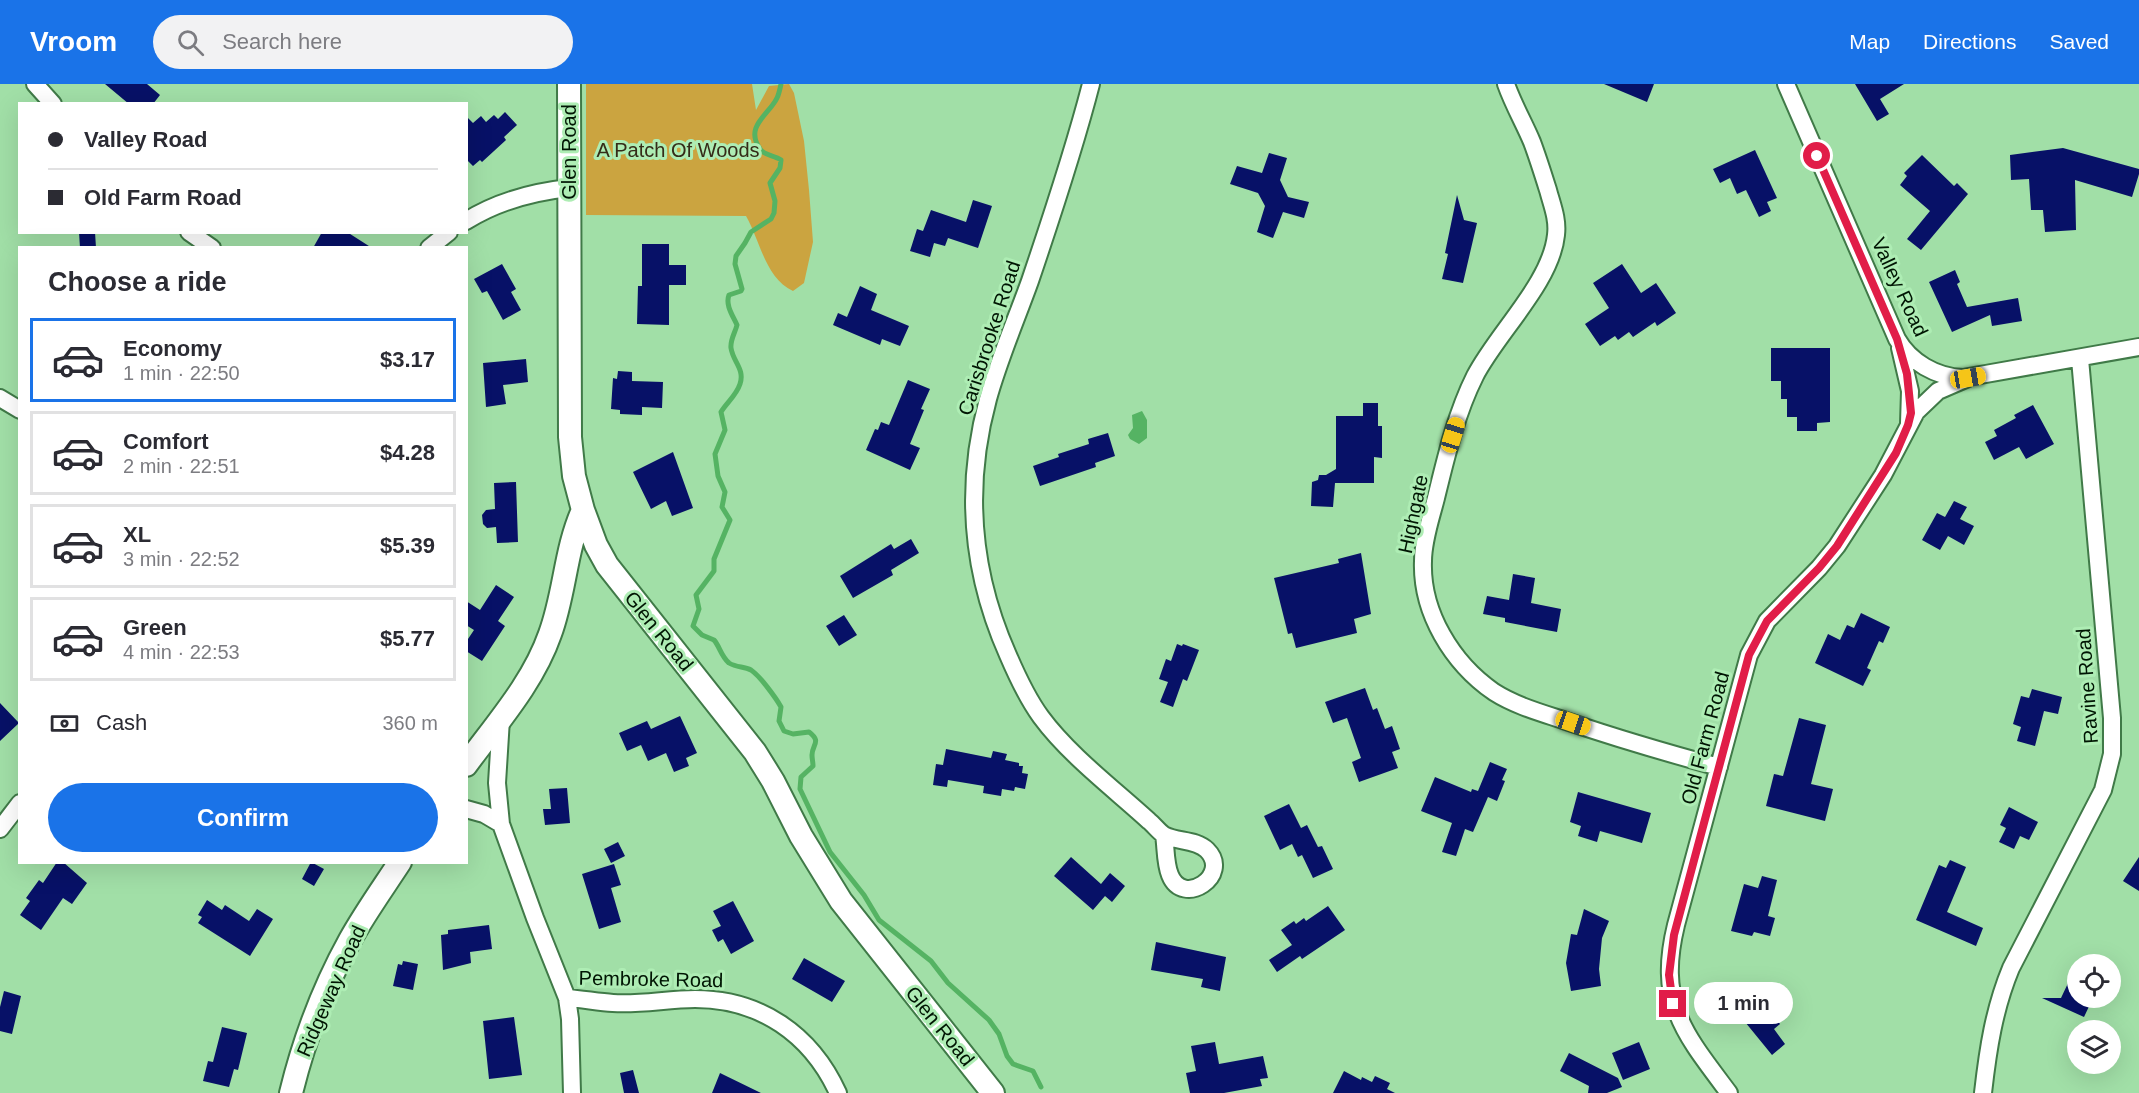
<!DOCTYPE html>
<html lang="en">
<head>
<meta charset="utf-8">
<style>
	:root { --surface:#fff; --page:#f2f2f3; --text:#2b2b33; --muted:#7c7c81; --line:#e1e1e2; --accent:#1a73e8 }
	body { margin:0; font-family:Helvetica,sans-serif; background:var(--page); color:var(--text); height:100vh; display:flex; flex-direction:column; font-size:22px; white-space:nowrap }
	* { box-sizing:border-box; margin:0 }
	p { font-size:20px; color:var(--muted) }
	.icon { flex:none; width:33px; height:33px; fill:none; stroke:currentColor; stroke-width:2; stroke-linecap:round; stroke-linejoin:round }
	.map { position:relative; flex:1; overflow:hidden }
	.side { position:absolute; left:18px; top:162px; width:450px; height:618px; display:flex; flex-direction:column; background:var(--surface); border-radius:0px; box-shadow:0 6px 24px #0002 }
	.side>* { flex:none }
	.hud { position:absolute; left:18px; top:18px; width:450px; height:132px; border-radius:0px; box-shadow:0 6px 24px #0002; display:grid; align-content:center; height:132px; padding:0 30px; background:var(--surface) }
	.controls { position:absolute; left:2067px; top:870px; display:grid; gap:12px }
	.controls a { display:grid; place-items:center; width:54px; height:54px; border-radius:50%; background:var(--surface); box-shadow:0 6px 24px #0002; font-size:30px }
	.end { position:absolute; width:27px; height:27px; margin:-14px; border:8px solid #e11d48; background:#fff; box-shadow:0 0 0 3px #fff }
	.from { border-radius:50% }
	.bubble { position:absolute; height:42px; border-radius:21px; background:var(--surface); box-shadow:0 6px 24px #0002; font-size:20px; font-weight:600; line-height:42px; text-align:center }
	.car { position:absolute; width:18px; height:36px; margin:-18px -9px; border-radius:8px; box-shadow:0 0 4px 2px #0007; background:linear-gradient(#f5c518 24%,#345 0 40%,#f5c518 0 76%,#345 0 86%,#f5c518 0) }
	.hud b { display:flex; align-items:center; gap:21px; height:57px; font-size:22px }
	.hud b+b { border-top:2px solid var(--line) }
	.hud i { width:15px; height:15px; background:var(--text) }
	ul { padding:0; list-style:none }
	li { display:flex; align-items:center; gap:18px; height:84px; margin:0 12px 9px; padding:0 18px; border:3px solid var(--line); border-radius:0px }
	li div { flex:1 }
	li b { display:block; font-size:22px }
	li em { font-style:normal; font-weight:600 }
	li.on { border-color:var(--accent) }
	li>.icon { width:54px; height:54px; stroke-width:1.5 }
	h2 { padding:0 30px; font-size:27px; line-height:72px }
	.pay { display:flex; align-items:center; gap:15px; height:66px; padding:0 30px; font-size:22px }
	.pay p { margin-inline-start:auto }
	.action { display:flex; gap:12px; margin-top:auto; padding:12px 30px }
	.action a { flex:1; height:69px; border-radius:36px; background:var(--accent); color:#fff; font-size:24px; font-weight:600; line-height:69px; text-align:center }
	header { display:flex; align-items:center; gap:36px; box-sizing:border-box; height:84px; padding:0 30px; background:var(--accent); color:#fff }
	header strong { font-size:28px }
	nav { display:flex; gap:33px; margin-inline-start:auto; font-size:21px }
	.search { width:420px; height:54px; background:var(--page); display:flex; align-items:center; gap:15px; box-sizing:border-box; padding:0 21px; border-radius:33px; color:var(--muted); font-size:22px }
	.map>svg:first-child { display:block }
	.green { fill:#cba440 }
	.water { fill:#55b363 }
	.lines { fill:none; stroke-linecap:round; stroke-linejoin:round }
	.stream { stroke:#55b363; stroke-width:5 }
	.building { fill:#071167 }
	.street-casing { stroke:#407a48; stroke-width:20 }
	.secondary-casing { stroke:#407a48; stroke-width:26 }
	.street { stroke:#fff; stroke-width:16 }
	.secondary { stroke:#fff; stroke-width:22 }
	.route { stroke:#e11d48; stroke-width:8 }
	.labels { text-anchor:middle; stroke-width:6; stroke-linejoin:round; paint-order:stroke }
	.park-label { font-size:20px; fill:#352c18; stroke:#aeedb4 }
	.street-label { font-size:20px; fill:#001503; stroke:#aeedb4 }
</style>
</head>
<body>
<header>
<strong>Vroom</strong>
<div class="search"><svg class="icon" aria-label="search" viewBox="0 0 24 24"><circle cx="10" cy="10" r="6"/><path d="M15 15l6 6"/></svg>Search here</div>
<nav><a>Map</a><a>Directions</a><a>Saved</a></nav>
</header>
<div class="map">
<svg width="2139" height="1009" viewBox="0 0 2139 1009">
	<rect width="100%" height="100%" fill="#a1dfa7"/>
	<path class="green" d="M586 0H752L756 26 769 2 789 0 794 9 804 57 809 106 813 158 804 199 793 207C765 194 760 156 746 132L586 131Z"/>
	<path class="water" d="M1142 327 1147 336V354L1139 360 1130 355 1128 351 1133 344 1132 331Z"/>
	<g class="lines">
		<path class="stream" d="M781 0C780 5 779 10 777 14 769 31 744 42 760 65 764 72 775 71 781 76L780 84 770 99 775 117 774 129 771 135 751 148 745 159 736 172 735 180 742 205 741 207 729 211C725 221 733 232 737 241 735 249 730 256 731 264 733 278 745 285 740 300 736 312 727 318 721 328L725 346 715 370 718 392 725 408 722 423 730 436 714 475V487L696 511 699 525 693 542 702 551 714 556C720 563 721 572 729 579 737 584 744 582 751 586 760 592 776 614 781 623L779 637 784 647 793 650 809 648C822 658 812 660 812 671 812 675 813 678 813 682L801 693 800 705 830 768 864 811 879 836 931 877 948 899 989 936 999 950 1007 972 1013 980 1033 987 1041 1003"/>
	</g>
	<path class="building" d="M105 0H147L160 11 153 20H129Z
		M1604 0H1654L1647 18Z
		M1855 0H1904L1880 15 1889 30 1877 37Z
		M505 28 517 41 504 53 506 56 482 78 480 76 473 82 466 75V32L473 39 481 32 486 38 494 31 498 35Z
		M2063 64 2139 85V90L2132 113 2075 96 2076 146 2045 148 2043 126H2031L2029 95 2011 96 2010 71Z
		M1755 66 1777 114 1767 118 1771 127 1759 133 1746 106 1737 110 1730 94 1720 99 1713 85Z
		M1269 69 1287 74 1280 96 1288 113 1309 118 1304 134 1283 128 1273 154 1257 148 1265 122 1258 109 1230 100 1237 82 1262 89Z
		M1922 71 1954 102 1957 99 1968 110 1921 166 1907 155 1930 127 1900 101 1907 92 1904 89Z
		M1457 111 1464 136 1477 139 1463 199 1442 195 1448 170 1445 169Z
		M973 116 992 122 978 164 948 154 945 162 934 159 930 173 910 167 917 145 923 147 931 126 966 138Z
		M79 148H95L96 164H80Z
		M322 148H347L372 164H313Z
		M642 160H669V181H686V201H669V241L637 240 638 202H642Z
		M502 180 516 205 511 208 521 226 503 236 487 207 482 209 474 195Z
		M1622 180 1641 209 1656 199 1676 229 1657 242 1655 238 1633 253 1629 248 1618 256 1615 252 1600 262 1585 240 1609 224 1593 199Z
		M1955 186 1960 198 1957 200 1967 223 2018 214 2022 237 1992 242 1990 231 1952 248 1929 198Z
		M860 202 877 210 871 226 909 242 900 262 882 255 880 261 833 241 838 229 847 233Z
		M1771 264H1830V338L1817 339V347H1797V333H1787V315H1781V297H1771Z
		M526 275 528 298 503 301 506 320 486 323 483 279Z
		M618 287 632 288V297L663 298 662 324 642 323V331L620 330V326L611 325 613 294 617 295Z
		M908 296 930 305 921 325 924 326 910 360 920 364 910 386 866 366 875 345 878 346 881 338 889 341Z
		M1363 319H1378V342H1382V374L1374 373V399H1335L1333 423 1311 422 1312 398 1318 396 1319 391H1326L1336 385V332H1363Z
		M2033 321 2054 360 2026 375 2019 363 1994 376 1985 358 1997 352 1994 346 2016 334 2014 331Z
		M1108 349 1115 372 1095 379 1096 383 1040 402 1033 382 1059 373 1058 370 1089 360 1088 355Z
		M673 368 693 424 672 432 666 417 651 425 633 388Z
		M516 398 518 458 497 459 496 443 487 444 483 440 482 431 486 426 495 425 494 399Z
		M1954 417 1967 423 1960 435 1974 442 1964 461 1948 452 1940 466 1922 456 1937 429 1945 433Z
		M911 455 919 469 891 486 893 491 853 514 840 492 891 460 894 465Z
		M1361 469 1371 530 1354 535 1357 549 1296 564 1292 549 1288 550 1274 494 1339 479 1338 475Z
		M1513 490 1535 494 1531 519 1561 525 1557 548 1505 538V534L1483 530 1487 512 1509 516Z
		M496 501 514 513 498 537 505 542 482 577 466 567V558L474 546 466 541V517L480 526Z
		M1861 529 1890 543 1883 559 1879 557 1867 584 1871 586 1863 602 1815 579 1828 550 1840 556 1847 541 1854 544Z
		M844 531 857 551 839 562 826 542Z
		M1177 560 1182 562 1183 560 1199 566 1187 597 1183 595 1173 623 1160 618 1168 598 1159 595 1166 575 1171 577Z
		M1365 604 1373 626 1377 624 1385 645 1392 642 1400 665 1392 668 1398 684 1359 698 1352 678 1361 674 1347 634 1333 639 1325 618Z
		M2032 605 2062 613 2058 630 2044 627 2035 662 2017 657 2021 643 2013 640 2021 612 2029 614Z
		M0 619 19 639 0 657Z
		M680 632 697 669 686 674 689 682 674 688 666 669 648 677 641 661 627 667 619 649 647 637 651 645Z
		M1799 634 1826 641 1811 700 1833 705 1825 737 1766 722 1774 690 1783 692Z
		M946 665 991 674 993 667 1007 670 1005 676 1019 679V682H1023L1022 689 1028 690 1025 705 1015 703 1014 707 1002 705 1001 712 983 709 984 702 948 696 947 703 933 701 936 680 943 681Z
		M1490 678 1507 685 1502 696 1505 697 1497 717 1488 713 1473 748 1465 745 1456 772 1442 768 1452 739 1421 727 1435 693 1471 708 1472 705 1478 707Z
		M567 704 570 739 545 741 543 725H551L549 705Z
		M1578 708 1651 729 1642 759 1600 747 1597 758 1578 752 1581 742 1570 738Z
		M1289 720 1301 744 1307 741 1318 763 1322 762 1333 785 1313 794 1302 771 1298 773 1292 760 1280 766 1264 732Z
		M2009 723 2038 738 2029 756 2020 752 2014 765 1999 758 2006 744 2000 741Z
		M618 758 625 772 611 779 604 765Z
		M1071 773 1101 800 1110 789 1125 802 1112 818 1105 812 1093 826 1054 792Z
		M2139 773V807L2123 797Z
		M1950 776 1966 783 1947 828 1983 844 1976 862 1916 836 1939 781 1946 784Z
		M57 778H63L87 799 72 820 63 814 41 846 20 831 30 817 26 814 39 796 43 799Z
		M311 778 324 785 314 802 302 795Z
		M614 780 621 801 611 804 621 838 599 845 582 790Z
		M1762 792 1777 796 1768 832 1775 834 1770 852 1754 848 1752 852 1731 847 1744 800 1758 804Z
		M207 816 222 826 225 821 249 837 257 825 273 835 250 872 198 839 202 833 198 831Z
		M733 817 754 857 731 870 723 855 718 858 712 846 721 842 713 827Z
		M1328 822 1345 846 1302 875 1300 872 1277 888 1269 876 1292 861 1281 846 1294 837 1296 840 1304 834 1306 837Z
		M1584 825 1609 837 1602 854 1599 885 1601 902 1571 907 1566 879 1571 850 1577 851Z
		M489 841 492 865 470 868 471 879 443 886 441 851 448 850V846Z
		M1156 858 1226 873 1220 907 1201 903 1203 895 1151 886Z
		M804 874 845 897 832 918 792 895Z
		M403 877 418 880 413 906 393 902 398 880 402 881Z
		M2078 878V914H2093L2084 933 2042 914H2061Z
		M1775 899 1785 913 1775 921 1778 926 1773 930 1780 940 1774 945 1785 960 1772 971 1741 933 1730 908 1751 902 1753 908 1762 901 1766 907Z
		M4 907 21 912 12 950 0 947V923Z
		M514 933 522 991 489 995 483 937Z
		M222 943 247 949 238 986 234 985 229 1003 203 997 208 977 213 978Z
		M1215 958 1219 980 1263 972 1268 994 1260 995 1262 1002 1224 1009H1190L1186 989 1196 987 1191 962Z
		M1639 958 1650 985 1623 996 1612 969Z
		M1569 969 1618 994 1622 1003 1607 1009H1588L1589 1002 1560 987Z
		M633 986 639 1009H624L620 989Z
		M1344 987 1361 996 1362 993 1372 998 1375 992 1390 999 1387 1005 1395 1009H1333Z
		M720 989 761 1009H712Z"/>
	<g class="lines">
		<g class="street-casing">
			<path id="street" d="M35 0 53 20
				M1091 0C1074 66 1052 132 1030 197 1016 236 999 275 988 315 964 403 971 488 1008 571 1017 592 1027 614 1041 633 1069 671 1114 705 1149 737 1154 741 1159 748 1164 751 1177 758 1196 755 1207 766 1232 791 1183 824 1170 791 1165 779 1166 763 1164 751
				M1506 0C1513 20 1524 39 1532 58 1538 74 1543 90 1548 106 1552 121 1558 135 1556 151 1551 199 1497 249 1475 292 1456 330 1446 373 1436 414 1431 434 1423 456 1423 477 1421 528 1452 579 1494 608 1516 622 1542 629 1566 637 1616 654 1667 669 1719 683
				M1786 0 1897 255C1910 278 1936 293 1963 294L2139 263
				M466 137C498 117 532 108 569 104
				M189 148 212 164
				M429 164 449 148
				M1900 264 1910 307 1909 339
				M0 314 20 326
				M501 635 497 699 501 740 535 834 567 914 570 935 572 1009
				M466 725 484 730 501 740
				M0 745 20 719
				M567 914C582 915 598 918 613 919 640 921 668 915 695 915 760 915 811 950 838 1009
				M1729 1009C1684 949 1657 919 1676 841L1749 571 1767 537 1819 484 1837 462 1883 391 1916 328 1938 307 1968 294
				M1983 1009C1988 965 1994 925 2011 884L2103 706 2112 670V634L2080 275"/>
		</g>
		<g class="secondary-casing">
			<path id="secondary" d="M569 0 570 353 574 392 583 426 596 461 607 481 755 668 773 697 801 752 841 817 993 1009
				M466 681C496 640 533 599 550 550 565 510 565 466 583 426
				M291 1009C304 956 324 903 350 856 365 829 383 804 400 778"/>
		</g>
		<use href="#street" class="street"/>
		<use href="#secondary" class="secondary"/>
	</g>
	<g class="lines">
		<path class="route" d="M1673 920 1669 891 1674 851 1749 571 1767 537 1819 484 1837 462 1896 369 1908 341 1911 329 1907 290 1897 255 1817 72"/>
	</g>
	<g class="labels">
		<g class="park-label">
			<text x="678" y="73">A Patch Of Woods</text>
		</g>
		<g class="street-label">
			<text transform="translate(569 68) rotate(-90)" y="7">Glen Road</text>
			<text transform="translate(1900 203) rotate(65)" y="7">Valley Road</text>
			<text transform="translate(989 254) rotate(-72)" y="7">Carisbrooke Road</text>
			<text transform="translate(1413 430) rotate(-78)" y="7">Highgate</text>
			<text transform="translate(659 547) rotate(51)" y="7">Glen Road</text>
			<text transform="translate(2087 602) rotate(-94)" y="7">Ravine Road</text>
			<text transform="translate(1705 654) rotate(-75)" y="7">Old Farm Road</text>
			<text transform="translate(651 895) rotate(1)" y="7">Pembroke Road</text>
			<text transform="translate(331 907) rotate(-66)" y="7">Ridgeway Road</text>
			<text transform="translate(940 942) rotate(51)" y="7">Glen Road</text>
		</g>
	</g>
</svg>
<div class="controls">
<a><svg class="icon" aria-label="locate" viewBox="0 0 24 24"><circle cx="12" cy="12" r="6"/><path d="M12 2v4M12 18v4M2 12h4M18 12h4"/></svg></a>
<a><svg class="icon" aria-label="layers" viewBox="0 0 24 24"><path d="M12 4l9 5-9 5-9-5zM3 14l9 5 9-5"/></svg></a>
</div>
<i class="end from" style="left:1817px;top:72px"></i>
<i class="end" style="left:1673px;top:920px"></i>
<div class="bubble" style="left:1694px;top:898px;width:99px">1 min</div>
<i class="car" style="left:1968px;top:294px;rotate:80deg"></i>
<i class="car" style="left:1453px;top:351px;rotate:17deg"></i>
<i class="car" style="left:1573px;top:639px;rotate:109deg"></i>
<div class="hud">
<b><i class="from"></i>Valley Road</b>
<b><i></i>Old Farm Road</b>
</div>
<section class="side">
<h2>Choose a ride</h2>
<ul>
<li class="on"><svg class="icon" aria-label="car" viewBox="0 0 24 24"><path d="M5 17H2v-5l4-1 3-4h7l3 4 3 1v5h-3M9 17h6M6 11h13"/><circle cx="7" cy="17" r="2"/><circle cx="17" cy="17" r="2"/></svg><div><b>Economy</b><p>1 min · 22:50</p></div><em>$3.17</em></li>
<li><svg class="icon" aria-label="car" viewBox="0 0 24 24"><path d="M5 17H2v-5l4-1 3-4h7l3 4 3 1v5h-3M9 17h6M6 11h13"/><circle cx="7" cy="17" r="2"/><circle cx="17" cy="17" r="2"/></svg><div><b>Comfort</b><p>2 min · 22:51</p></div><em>$4.28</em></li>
<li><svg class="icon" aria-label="car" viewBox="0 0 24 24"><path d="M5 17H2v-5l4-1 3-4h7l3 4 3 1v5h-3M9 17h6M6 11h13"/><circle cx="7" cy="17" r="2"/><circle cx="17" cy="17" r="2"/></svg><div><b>XL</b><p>3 min · 22:52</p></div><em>$5.39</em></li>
<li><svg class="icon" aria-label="car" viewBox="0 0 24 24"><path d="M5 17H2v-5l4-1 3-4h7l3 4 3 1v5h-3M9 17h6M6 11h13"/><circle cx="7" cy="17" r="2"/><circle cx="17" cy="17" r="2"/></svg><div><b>Green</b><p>4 min · 22:53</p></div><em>$5.77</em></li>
</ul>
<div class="pay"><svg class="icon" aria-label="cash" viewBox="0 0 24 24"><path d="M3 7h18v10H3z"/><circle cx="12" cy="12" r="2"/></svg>Cash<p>360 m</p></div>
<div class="action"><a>Confirm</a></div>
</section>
</div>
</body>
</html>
